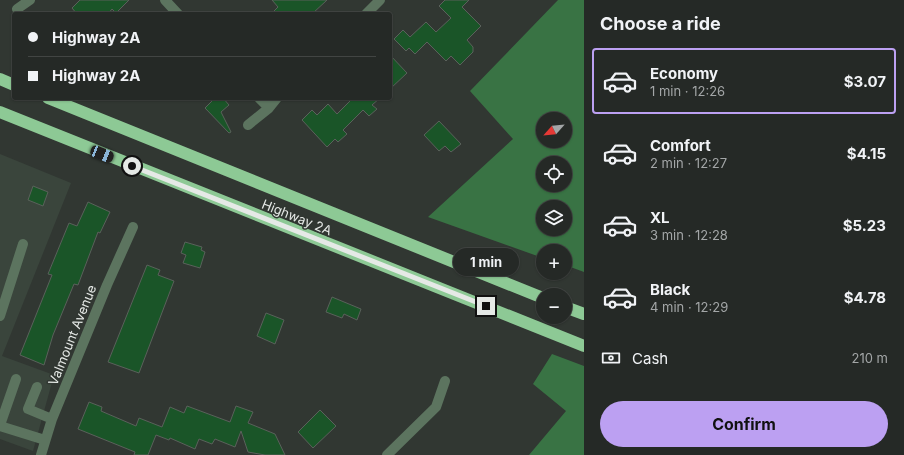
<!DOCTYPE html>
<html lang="en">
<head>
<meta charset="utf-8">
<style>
	:root { --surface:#252926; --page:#2d312e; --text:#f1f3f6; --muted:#a3a6a7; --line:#424543; --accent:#bca0f2 }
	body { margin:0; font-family:Inter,sans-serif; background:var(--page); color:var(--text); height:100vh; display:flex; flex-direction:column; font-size:15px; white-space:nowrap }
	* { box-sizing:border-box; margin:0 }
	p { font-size:13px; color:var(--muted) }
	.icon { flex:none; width:22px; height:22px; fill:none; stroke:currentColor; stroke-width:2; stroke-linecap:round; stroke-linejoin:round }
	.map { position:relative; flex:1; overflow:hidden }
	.drawer { display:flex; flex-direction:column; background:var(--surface); width:320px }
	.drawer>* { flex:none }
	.banner { position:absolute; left:12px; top:12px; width:380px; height:88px; border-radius:4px; box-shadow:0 1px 3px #0004,0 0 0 1px var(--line); display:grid; align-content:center; height:88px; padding:0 16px; background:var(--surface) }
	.needle { width:26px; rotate:243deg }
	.buttons { position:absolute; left:536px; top:112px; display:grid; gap:8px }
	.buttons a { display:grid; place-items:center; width:36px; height:36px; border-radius:50%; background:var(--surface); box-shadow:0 1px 3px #0004,0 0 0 1px var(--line); font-size:20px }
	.end { position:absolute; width:18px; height:18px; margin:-9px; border:5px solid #e5e9e6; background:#111; box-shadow:0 0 0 2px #111 }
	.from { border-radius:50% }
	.bubble { position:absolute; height:28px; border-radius:14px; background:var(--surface); box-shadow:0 1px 3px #0004,0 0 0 1px var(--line); font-size:13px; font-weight:700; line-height:28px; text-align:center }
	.car { position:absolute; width:12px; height:24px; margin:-12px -6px; border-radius:5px; box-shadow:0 0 3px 1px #0007; background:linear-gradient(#222 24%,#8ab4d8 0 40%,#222 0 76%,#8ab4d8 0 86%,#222 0) }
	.banner b { display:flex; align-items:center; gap:14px; height:38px; font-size:15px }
	.banner b+b { border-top:1px solid var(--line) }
	.banner i { width:10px; height:10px; background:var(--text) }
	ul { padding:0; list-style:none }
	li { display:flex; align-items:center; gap:12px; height:66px; margin:0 8px 6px; padding:0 8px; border:2px solid transparent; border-radius:4px }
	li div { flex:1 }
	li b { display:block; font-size:15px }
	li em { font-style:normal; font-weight:700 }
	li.on { border-color:var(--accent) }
	li>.icon { width:36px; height:36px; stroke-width:1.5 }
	h2 { padding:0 16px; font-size:18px; line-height:48px }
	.pay { display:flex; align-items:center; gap:10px; height:44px; padding:0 16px; font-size:15px }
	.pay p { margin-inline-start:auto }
	.button { display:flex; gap:8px; margin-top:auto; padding:8px 16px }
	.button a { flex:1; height:46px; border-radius:24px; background:var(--accent); color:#111; font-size:16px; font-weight:700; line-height:46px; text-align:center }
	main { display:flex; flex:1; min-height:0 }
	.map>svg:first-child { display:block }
	.built { fill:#3a453c }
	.forest { fill:#397344; fill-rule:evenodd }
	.building { fill:#1a5528; stroke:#5a615b }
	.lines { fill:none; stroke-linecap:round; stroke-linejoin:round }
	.minor { stroke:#5c745f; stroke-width:10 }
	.highway { stroke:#8dc995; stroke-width:12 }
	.route { stroke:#e5e9e6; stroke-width:5 }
	.labels { text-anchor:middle; stroke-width:3; stroke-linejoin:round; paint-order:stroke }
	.street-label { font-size:13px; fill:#e5e9e6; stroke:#313732 }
</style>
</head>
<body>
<main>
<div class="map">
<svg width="584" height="455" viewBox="0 0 584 455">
	<rect width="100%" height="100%" fill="#313732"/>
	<path class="built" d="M0 154 71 183 2 356 54 375 33 451 0 439Z"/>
	<path class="forest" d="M558 0H584V272L565 265V251H543V258L428 217 513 139 470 91ZM543 119H565V141H543ZM543 163H565V185H543ZM543 207H565V229H543Z
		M552 354 584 366V455H529L566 411 533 384Z"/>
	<path class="building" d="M80 0H129L116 13 112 9 108 14H77L72 8Z
		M272 0H327L312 14H271L278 7Z
		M445 0H469L462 7 481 26 467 40 473 47V52L460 65 451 56 446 61 427 42 415 54 409 48 406 51 394 39 403 30 410 37 426 22 436 32 451 18 439 6Z
		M390 55 407 73 390 89Z
		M215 98H223L229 105 221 112 231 132 229 133 205 108Z
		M353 98H380L372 105 377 109 369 116 363 110 343 130 347 134 338 142 335 139 327 147 302 120 312 110 317 115 328 104 337 114Z
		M439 121 461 144 451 152 445 146 439 151 424 135Z
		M33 186 48 192 43 206 28 200Z
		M88 202 110 212 100 233 98 232 78 285 74 284 53 335 44 365 20 355 52 275 48 274 69 223 77 226Z
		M185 242 202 247 201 250 205 252 200 268 183 263 186 255 181 253Z
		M147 265 160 270 158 275 174 281 139 373 108 362Z
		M332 297 361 309 357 320 344 314 342 318 326 312Z
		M266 313 284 320 275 344 257 336Z
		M89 402 102 407 101 411 136 426 139 418 162 427 170 407 184 413 187 406 230 422 236 406 253 412 248 423 275 434 285 455H265L248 452 241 431 235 447 215 439 212 444 199 439 195 449 170 438 169 440 156 435 148 455H134L135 452 78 429Z
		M320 410 336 426 313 448 298 432Z"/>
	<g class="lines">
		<path class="minor" d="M165 0 178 14
			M17 9 30 0
			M366 14 380 0
			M259 98 269 108
			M248 125 269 108 277 98
			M0 316 23 244
			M37 387 28 409 52 419
			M0 425 16 379
			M0 426 45 440
			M41 455 52 419 107 285 133 227
			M387 455 436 407 445 381"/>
		<path class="highway" d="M0 79 14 85
			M48 98 543 298
			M0 112 584 346
			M565 307 584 314"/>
	</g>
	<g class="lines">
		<path class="route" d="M132 166 486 306"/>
	</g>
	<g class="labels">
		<g class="street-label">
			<text transform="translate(297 217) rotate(22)" y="5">Highway 2A</text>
			<text transform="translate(72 335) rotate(-68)" y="5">Valmount Avenue</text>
		</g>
	</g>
</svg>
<div class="buttons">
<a><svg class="needle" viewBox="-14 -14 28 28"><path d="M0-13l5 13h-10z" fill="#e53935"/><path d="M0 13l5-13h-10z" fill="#a3a6a7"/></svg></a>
<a><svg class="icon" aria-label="locate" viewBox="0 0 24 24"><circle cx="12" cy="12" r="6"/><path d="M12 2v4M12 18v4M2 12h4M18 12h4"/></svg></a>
<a><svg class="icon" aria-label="layers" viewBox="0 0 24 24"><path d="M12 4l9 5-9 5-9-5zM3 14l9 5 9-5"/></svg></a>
<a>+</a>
<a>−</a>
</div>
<i class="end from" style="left:132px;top:166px"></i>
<i class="end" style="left:486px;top:306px"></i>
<div class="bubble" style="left:453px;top:248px;width:66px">1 min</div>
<i class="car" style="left:102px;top:154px;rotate:112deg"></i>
<div class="banner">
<b><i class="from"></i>Highway 2A</b>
<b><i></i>Highway 2A</b>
</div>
</div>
<section class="drawer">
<h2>Choose a ride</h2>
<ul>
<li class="on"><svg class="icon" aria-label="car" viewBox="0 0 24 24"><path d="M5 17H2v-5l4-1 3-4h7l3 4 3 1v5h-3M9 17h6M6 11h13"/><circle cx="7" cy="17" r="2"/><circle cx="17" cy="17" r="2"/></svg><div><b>Economy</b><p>1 min · 12:26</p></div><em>$3.07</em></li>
<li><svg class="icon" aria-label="car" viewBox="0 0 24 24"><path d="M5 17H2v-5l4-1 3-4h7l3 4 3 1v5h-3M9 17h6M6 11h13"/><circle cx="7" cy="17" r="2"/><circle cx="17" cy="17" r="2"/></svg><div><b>Comfort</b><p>2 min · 12:27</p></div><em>$4.15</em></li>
<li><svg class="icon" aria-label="car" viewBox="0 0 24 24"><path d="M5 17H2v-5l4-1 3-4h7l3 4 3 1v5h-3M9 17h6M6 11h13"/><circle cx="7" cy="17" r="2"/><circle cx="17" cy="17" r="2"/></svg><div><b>XL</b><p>3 min · 12:28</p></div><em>$5.23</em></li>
<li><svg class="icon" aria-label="car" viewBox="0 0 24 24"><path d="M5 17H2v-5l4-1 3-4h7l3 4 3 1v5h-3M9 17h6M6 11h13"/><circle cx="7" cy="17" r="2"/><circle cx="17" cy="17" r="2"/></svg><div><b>Black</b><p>4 min · 12:29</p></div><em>$4.78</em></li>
</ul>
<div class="pay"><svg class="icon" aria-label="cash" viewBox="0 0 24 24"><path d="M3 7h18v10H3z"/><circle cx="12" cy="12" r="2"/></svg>Cash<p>210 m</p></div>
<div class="button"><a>Confirm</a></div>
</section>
</main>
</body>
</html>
